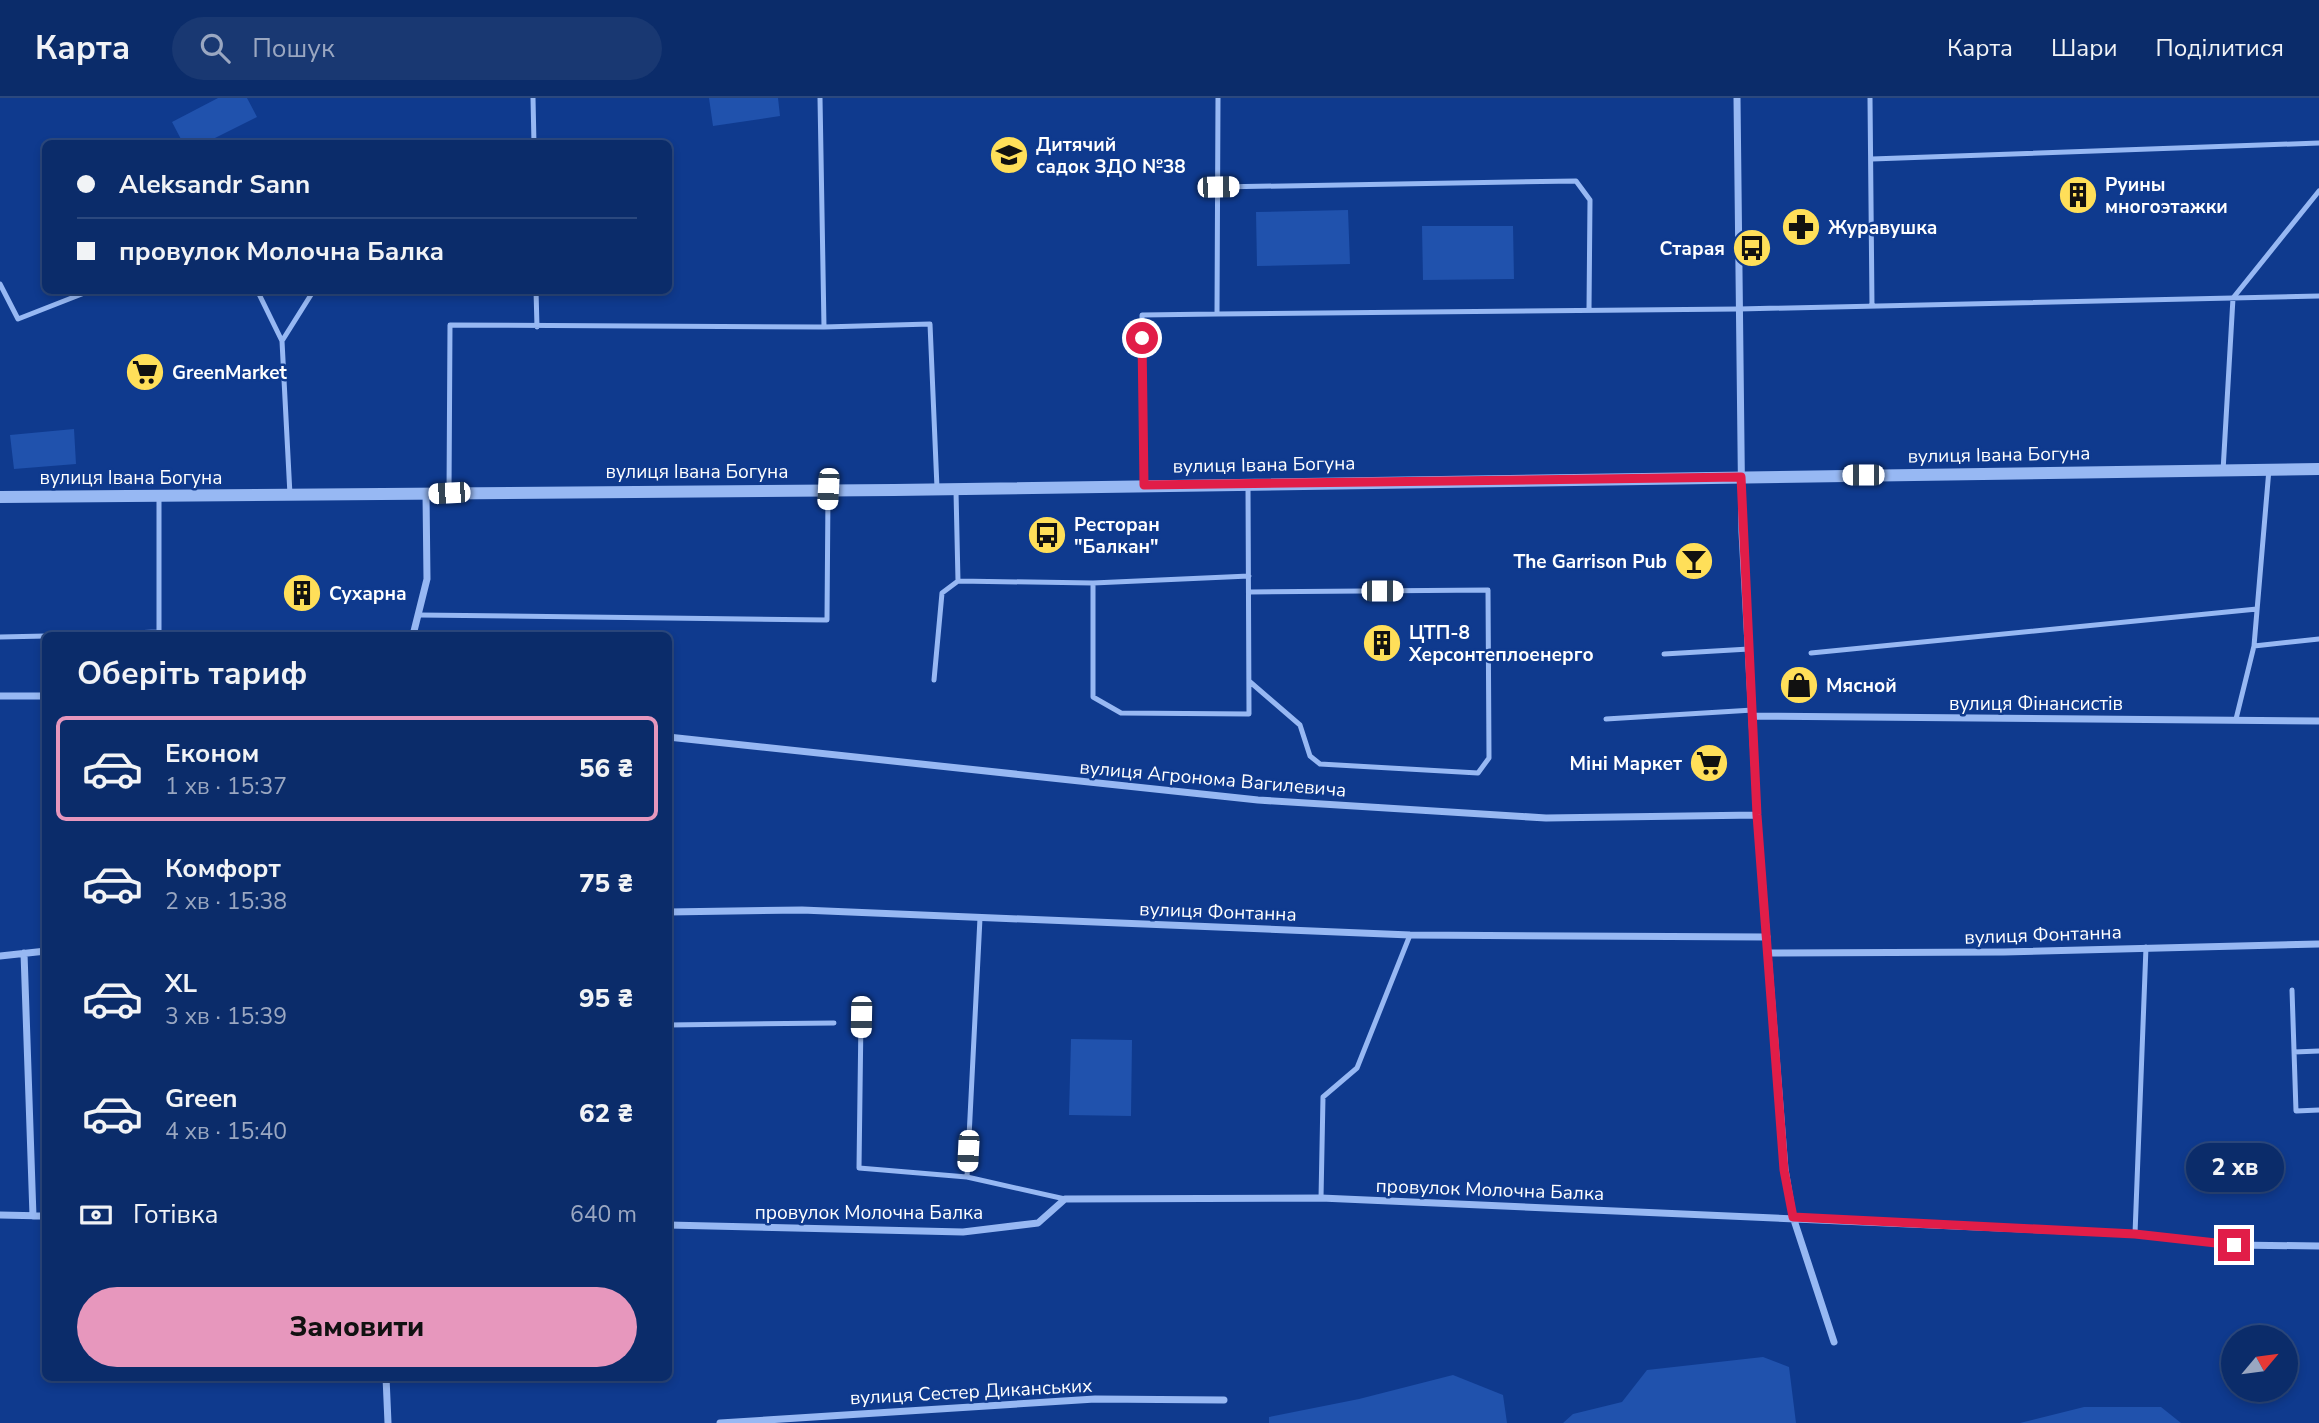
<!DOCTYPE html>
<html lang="uk">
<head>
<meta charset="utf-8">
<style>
	:root { --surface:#0b2c6a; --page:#193872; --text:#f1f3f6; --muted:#9aa7c1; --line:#2b487e; --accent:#e797bd }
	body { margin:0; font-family:"Nunito Sans",sans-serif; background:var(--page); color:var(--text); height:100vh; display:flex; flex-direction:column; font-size:26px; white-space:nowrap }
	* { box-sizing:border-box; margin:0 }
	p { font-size:23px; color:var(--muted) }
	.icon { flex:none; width:38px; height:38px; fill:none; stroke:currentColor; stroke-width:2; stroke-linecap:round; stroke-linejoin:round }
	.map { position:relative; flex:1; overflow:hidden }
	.sheet { position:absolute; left:42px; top:534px; width:630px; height:749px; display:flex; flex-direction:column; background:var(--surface); border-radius:10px; box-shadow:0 4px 10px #0003,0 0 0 2px var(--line) }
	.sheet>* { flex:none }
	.banner { position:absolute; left:42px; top:42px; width:630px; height:154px; border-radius:10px; box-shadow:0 4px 10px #0003,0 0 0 2px var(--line); display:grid; align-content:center; height:154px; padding:0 35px; background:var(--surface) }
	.needle { width:46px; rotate:61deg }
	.fabs { position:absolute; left:2221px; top:1227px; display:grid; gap:14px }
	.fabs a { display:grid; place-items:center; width:77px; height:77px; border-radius:50%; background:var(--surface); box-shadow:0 4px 10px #0003,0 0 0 2px var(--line); font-size:35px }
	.end { position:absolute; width:32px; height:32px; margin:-16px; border:9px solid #e11d48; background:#fff; box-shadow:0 0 0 4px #fff }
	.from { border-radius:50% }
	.bubble { position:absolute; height:49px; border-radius:24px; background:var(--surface); box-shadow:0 4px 10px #0003,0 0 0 2px var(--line); font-size:23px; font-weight:800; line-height:49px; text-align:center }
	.car { position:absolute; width:21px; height:42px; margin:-21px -10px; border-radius:9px; box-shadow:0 0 5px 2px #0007; background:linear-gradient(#fff 24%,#345 0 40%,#fff 0 76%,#345 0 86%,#fff 0) }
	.banner b { display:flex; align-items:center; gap:24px; height:66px; font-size:26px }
	.banner b+b { border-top:2px solid var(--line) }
	.banner i { width:18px; height:18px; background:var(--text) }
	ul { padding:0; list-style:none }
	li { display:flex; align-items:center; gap:21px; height:105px; margin:0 14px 10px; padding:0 21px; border:4px solid transparent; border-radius:10px }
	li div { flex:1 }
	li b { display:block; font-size:26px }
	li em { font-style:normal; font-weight:800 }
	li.on { border-color:var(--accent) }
	li>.icon { width:63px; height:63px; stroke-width:1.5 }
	h2 { padding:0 35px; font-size:32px; line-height:84px }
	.pay { display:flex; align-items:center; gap:18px; height:77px; padding:0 35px; font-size:26px }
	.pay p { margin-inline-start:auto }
	.button { display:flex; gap:14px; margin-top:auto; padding:14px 35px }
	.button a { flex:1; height:80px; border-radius:42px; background:var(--accent); color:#111; font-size:28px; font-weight:800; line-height:80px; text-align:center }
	header { display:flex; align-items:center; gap:42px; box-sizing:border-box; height:98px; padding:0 35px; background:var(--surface); border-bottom:2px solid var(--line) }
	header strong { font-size:33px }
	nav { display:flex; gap:38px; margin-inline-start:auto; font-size:24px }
	.search { width:490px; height:63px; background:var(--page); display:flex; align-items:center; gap:18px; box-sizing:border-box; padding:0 24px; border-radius:38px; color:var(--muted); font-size:26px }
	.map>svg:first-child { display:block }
	.green { fill:#2052ad }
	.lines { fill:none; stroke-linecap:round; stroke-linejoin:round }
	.service { stroke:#97b8f3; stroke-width:5 }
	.minor { stroke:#97b8f3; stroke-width:7 }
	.tertiary { stroke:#97b8f3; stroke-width:12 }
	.route { stroke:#e11d48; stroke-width:9 }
	.labels { text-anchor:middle; stroke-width:5; stroke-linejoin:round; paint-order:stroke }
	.poi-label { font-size:19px; font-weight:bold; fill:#fff; stroke:#0f3a8e; text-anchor:start }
	.street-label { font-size:19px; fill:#fff; stroke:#0f3a8e }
</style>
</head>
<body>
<header>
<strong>Карта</strong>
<div class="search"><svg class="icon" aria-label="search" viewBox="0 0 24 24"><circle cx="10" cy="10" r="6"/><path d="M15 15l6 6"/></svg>Пошук</div>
<nav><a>Карта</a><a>Шари</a><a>Поділитися</a></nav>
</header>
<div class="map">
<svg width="2319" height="1325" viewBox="0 0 2319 1325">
	<rect width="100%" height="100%" fill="#0f3a8e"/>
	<path class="green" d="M218 0H247L257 19 205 45H183L172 24Z
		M709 0H778L780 18 713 28Z
		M1348 112 1350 166 1257 168 1256 114Z
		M1422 128H1513L1514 181 1423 182Z
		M74 331 76 366 14 371 10 337Z
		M1071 941 1132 942 1131 1018 1069 1017Z
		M1763 1259 1789 1269 1796 1325H1563L1573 1316 1622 1304 1647 1272Z
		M1453 1277 1503 1297 1507 1325H1269V1319L1359 1301Z
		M2084 1309H2161L2181 1325H2020Z"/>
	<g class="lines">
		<path class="service" d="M533 0 534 46
			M820 0 824 229
			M1870 0 1872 208
			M1872 61 2319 45
			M1218 89 1576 83 1590 102 1589 212
			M0 186 18 221 92 192
			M257 192 282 243 290 397
			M536 192 537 229
			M1217 216 1739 211 2319 198
			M282 243 314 192
			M2223 373 2233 200 2319 93
			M1144 387 1142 217 1217 216 1218 0
			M956 393 958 483
			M449 395 450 227 824 229 930 226 937 390
			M1093 485V599L1121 615 1249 616 1248 388
			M1249 494 1488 492 1489 660 1478 675 1320 666 1310 658 1300 627 1249 583
			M419 517 827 522 828 395
			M68 537 159 534V397
			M0 539 46 538
			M2254 548 2319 541
			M1811 555 2257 511
			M1664 556 1749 551
			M934 582 942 495 958 483 1093 485 1249 478
			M1606 621 1753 612
			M2236 621 2254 548 2269 371
			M2292 892 2296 1013 2319 1012
			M861 919 859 1070 967 1079 1065 1101
			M668 927 834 925
			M2294 954 2319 953
			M967 1079 980 820
			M1321 1100 1323 999 1357 970 1410 837
			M2135 1136 2146 849"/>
		<path class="minor" d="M1737 0 1742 434 1757 717 1785 1071 1793 1119 1834 1244
			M413 537 427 481 426 396
			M0 598H46
			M1753 618 2319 623
			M668 639 1258 702 1546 720 1757 717
			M668 814 802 812 1410 837 1767 839
			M24 855 33 1118
			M1769 855 2004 854 2319 846
			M0 858 46 853
			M0 1117 46 1118
			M668 1127 963 1134 1038 1125 1065 1101 1321 1100 2135 1136 2234 1147 2319 1148
			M386 1279 388 1325
			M720 1325 1095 1301 1224 1302"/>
		<path class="tertiary" d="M0 399 894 392 2319 371"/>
	</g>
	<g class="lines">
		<path class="route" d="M1142 240 1144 387 1741 379 1757 717 1784 1072 1793 1119 2135 1136 2234 1147"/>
	</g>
	<defs>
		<g id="school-disc" transform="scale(2.0125)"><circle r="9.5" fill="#ffdf59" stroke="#0f3a8e"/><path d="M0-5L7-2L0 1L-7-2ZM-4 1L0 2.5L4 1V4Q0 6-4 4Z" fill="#111"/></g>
		<g id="building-disc" transform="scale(2.0125)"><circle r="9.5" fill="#ffdf59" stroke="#0f3a8e"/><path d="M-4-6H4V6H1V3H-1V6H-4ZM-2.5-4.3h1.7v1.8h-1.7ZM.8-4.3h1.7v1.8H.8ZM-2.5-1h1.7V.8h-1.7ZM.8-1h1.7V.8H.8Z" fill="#111"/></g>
		<g id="pharmacy-disc" transform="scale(2.0125)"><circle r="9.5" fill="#ffdf59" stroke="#0f3a8e"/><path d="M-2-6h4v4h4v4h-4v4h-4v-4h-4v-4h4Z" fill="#111"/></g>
		<g id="bus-disc" transform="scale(2.0125)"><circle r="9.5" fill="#ffdf59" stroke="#0f3a8e"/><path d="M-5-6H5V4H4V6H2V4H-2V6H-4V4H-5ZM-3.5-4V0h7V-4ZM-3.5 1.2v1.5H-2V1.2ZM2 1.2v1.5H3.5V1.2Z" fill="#111"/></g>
		<g id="supermarket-disc" transform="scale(2.0125)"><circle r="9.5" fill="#ffdf59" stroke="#0f3a8e"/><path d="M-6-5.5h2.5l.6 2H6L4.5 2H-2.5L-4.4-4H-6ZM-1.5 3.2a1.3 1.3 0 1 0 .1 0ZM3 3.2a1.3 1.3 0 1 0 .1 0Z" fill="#111"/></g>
		<g id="bar-disc" transform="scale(2.0125)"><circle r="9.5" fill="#ffdf59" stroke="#0f3a8e"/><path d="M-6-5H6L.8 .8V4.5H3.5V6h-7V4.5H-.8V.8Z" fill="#111"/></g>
		<g id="shop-disc" transform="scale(2.0125)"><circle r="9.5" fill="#ffdf59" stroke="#0f3a8e"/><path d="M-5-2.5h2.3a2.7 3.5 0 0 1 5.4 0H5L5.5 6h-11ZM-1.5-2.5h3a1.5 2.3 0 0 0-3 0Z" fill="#111"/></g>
	</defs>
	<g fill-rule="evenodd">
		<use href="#school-disc" x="1009" y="57"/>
		<use href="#building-disc" x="2078" y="97"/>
		<use href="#pharmacy-disc" x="1801" y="129"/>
		<use href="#bus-disc" x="1752" y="150"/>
		<use href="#supermarket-disc" x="145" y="274"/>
		<use href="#bus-disc" x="1047" y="437"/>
		<use href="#bar-disc" x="1694" y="463"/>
		<use href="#building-disc" x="302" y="495"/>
		<use href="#building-disc" x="1382" y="545"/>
		<use href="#shop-disc" x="1799" y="587"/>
		<use href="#supermarket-disc" x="1709" y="665"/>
	</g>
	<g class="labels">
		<g class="poi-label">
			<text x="1036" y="53">Дитячий<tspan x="1036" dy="22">садок ЗДО №38</tspan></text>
			<text x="2105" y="93">Руины<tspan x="2105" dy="22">многоэтажки</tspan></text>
			<text x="1828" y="136">Журавушка</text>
			<text x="1725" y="157" text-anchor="end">Старая</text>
			<text x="172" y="281">GreenMarket</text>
			<text x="1074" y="433">Ресторан<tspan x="1074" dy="22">"Балкан"</tspan></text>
			<text x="1667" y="470" text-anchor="end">The Garrison Pub</text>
			<text x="329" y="502">Сухарна</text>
			<text x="1409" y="541">ЦТП-8<tspan x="1409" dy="22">Херсонтеплоенерго</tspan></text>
			<text x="1826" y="594">Мясной</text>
			<text x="1682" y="672" text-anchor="end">Міні Маркет</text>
		</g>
		<g class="street-label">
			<text transform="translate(1999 356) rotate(-1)" y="7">вулиця Івана Богуна</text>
			<text transform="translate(1264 366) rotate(-1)" y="7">вулиця Івана Богуна</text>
			<text x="697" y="380">вулиця Івана Богуна</text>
			<text x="131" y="386">вулиця Івана Богуна</text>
			<text x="2036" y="612">вулиця Фінансистів</text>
			<text transform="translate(1213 680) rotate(5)" y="7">вулиця Агронома Вагилевича</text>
			<text transform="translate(1218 813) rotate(2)" y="7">вулиця Фонтанна</text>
			<text transform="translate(2043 836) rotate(-2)" y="7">вулиця Фонтанна</text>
			<text transform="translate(1490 1091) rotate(2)" y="7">провулок Молочна Балка</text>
			<text x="869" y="1121">провулок Молочна Балка</text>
			<text transform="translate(971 1293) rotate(-3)" y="7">вулиця Сестер Диканських</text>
		</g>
	</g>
</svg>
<div class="fabs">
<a><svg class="needle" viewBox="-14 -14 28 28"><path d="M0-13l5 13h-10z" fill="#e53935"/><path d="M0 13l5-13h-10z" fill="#9aa7c1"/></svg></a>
</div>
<i class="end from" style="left:1142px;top:240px"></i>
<i class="end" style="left:2234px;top:1147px"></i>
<div class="bubble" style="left:2186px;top:1045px;width:98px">2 хв</div>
<i class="car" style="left:1218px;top:89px;rotate:89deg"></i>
<i class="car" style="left:1863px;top:377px;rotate:270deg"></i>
<i class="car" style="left:828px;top:391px;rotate:183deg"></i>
<i class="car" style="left:449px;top:395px;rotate:267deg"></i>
<i class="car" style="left:1382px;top:493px;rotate:90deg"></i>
<i class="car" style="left:861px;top:919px;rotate:181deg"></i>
<i class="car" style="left:968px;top:1053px;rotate:183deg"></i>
<div class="banner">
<b><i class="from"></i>Aleksandr Sann</b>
<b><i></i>провулок Молочна Балка</b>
</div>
<section class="sheet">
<h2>Оберіть тариф</h2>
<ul>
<li class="on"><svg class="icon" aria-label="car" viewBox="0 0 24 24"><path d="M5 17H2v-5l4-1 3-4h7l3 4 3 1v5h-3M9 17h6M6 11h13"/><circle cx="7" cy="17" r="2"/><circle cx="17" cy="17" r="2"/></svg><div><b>Економ</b><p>1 хв · 15:37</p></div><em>56 ₴</em></li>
<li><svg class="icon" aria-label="car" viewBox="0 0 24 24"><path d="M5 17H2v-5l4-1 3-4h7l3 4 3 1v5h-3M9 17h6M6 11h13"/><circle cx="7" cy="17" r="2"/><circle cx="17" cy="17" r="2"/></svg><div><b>Комфорт</b><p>2 хв · 15:38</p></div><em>75 ₴</em></li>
<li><svg class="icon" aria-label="car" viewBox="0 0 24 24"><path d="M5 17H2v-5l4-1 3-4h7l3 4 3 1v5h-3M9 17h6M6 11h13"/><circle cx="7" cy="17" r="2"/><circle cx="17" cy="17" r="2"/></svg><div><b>XL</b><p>3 хв · 15:39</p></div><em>95 ₴</em></li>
<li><svg class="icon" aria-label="car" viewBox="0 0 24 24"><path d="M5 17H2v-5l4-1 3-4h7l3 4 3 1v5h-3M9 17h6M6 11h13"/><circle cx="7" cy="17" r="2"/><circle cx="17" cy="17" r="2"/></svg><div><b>Green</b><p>4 хв · 15:40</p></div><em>62 ₴</em></li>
</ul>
<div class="pay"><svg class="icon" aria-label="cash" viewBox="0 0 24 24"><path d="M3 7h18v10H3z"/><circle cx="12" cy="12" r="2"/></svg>Готівка<p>640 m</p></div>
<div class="button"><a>Замовити</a></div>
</section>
</div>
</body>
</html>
